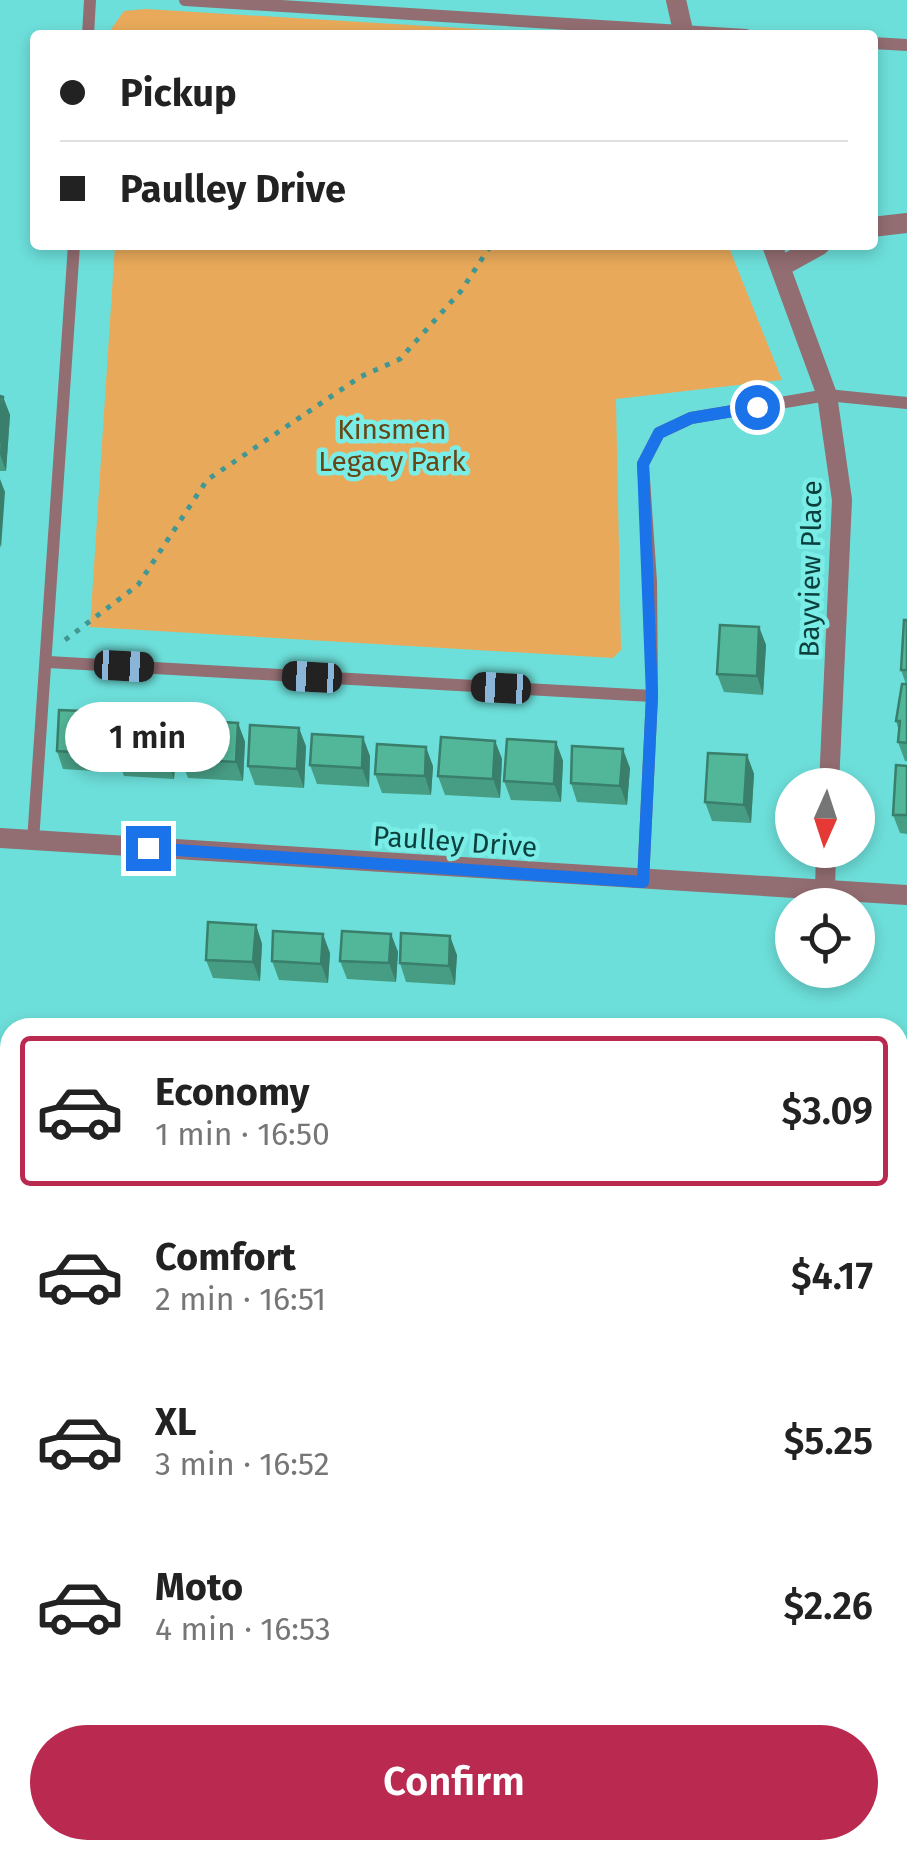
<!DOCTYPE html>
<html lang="en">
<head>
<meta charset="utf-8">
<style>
	:root { --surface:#fff; --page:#f2f2f2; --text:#222; --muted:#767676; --line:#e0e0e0; --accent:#ba294f }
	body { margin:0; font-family:"Fira Sans",sans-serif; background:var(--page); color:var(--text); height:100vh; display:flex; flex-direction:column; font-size:38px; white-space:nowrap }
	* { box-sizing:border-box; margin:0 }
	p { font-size:32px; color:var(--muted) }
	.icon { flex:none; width:55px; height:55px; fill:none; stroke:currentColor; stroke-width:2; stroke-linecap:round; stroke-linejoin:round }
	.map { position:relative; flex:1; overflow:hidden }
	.drawer { position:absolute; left:0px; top:1018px; width:908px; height:842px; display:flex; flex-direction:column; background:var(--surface); border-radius:30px 30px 0 0; box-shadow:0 5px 15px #0003 }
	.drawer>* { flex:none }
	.guide { position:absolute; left:30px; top:30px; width:848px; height:220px; border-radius:10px; box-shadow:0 5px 15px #0003; display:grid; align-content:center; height:220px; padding:0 30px; background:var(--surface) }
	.needle { width:65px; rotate:183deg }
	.buttons { position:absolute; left:775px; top:768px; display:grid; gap:20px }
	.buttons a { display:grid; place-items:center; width:100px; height:100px; border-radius:50%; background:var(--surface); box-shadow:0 5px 15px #0003; font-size:50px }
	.end { position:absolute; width:45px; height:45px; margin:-22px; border:12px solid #1a73e8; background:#fff; box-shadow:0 0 0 5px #fff }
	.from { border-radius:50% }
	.bubble { position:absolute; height:70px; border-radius:35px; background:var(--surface); box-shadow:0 5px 15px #0003; font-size:32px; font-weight:600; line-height:70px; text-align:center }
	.car { position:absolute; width:30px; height:60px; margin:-30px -15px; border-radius:12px; box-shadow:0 0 8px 2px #0007; background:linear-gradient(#222 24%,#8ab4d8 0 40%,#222 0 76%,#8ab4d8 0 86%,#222 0) }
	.guide b { display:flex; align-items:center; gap:35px; height:95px; font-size:38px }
	.guide b+b { border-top:2px solid var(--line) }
	.guide i { width:25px; height:25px; background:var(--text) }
	ul { padding:18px 0 0; list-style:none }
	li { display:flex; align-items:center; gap:30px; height:150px; margin:0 20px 15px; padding:0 10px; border:5px solid transparent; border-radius:10px }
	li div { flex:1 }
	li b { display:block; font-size:38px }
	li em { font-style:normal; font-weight:600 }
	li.current { border-color:var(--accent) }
	li>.icon { width:90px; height:90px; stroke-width:1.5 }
	.cta { display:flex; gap:20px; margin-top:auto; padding:20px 30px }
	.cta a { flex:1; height:115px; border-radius:60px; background:var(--accent); color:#fff; font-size:40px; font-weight:600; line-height:115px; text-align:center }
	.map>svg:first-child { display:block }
	.green { fill:#e8aa5a }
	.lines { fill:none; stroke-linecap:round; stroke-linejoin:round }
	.path { stroke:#419794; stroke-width:5; stroke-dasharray:5 8; stroke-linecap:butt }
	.service { stroke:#926d71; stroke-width:12 }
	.minor { stroke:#926d71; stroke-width:20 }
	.wall { fill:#479d84 }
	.shaded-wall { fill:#397f6b }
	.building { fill:#52b699; stroke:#397f6b; stroke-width:2.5 }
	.route { stroke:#1a73e8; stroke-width:12 }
	.labels { text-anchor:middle; stroke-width:9; stroke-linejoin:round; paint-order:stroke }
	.park-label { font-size:28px; fill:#674515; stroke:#7bede7 }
	.street-label { font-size:28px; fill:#0b3f3d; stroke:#7bede7 }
</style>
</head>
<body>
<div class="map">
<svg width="907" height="1859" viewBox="0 0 907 1859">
	<rect width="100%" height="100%" fill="#6ddfda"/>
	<path class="green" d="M146 9 575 35H107L124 11Z
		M115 245H728L782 380 616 399 621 650 613 658 90 627Z"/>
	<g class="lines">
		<path class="path" d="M65 640 138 585 207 480 360 377 400 359 461 291 491 245
			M0 1069H10
			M898 1124 907 1125"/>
		<path class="service" d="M185 0 746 35
			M88 35 90 0
			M872 43 907 45
			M48 662 652 696
			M33 841 74 245
			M643 882 652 696 651 582 643 464 659 433 691 418 827 395 907 403"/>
		<path class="minor" d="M676 0 684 35
			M872 227 907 223
			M772 245 827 395 842 500 829 785
			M782 266 820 245
			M0 838 907 895
			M825 892 826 850"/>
	</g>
	<path class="wall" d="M0 396 3 397 10 415 6 471H0Z
		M907 620V761H905L898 742 899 731 896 721 906 684 901 670Z
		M759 627 766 645 763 695 724 692 717 674Z
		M170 719 177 738 174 779 124 776 118 758Z
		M238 723 245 742 243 781 188 778 181 759Z
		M115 731 112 772 63 769 57 751Z
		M495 741 502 759 500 798 445 795 438 776Z
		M556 742 563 761 561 802 511 800 504 781Z
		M306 746 304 788 255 785 248 766Z
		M747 755 754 774 751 823 712 821 705 802Z
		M370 756 369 787 317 784 310 765Z
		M433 766 431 795 382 793 375 774Z
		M907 766V834L900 833 893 815Z
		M630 768 627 805 577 802 571 783Z
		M256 925 262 944 260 981 213 978 206 960Z
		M391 934 398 952 396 982 347 979 340 961Z
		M330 953 328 983 279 980 272 961Z
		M457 955 455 985 406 982 400 963Z"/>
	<path class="shaded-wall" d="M3 397 10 415 6 471 0 454Z
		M0 479 5 492 1 548 0 544Z
		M759 627 766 645 763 695 757 676Z
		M108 712 115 731 112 772 106 754Z
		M170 719 177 738 174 779 167 760Z
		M238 723 245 742 243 781 236 762Z
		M299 728 306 746 304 788 297 769Z
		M363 737 370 756 369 787 362 768Z
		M495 741 502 759 500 798 493 779Z
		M556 742 563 761 561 802 554 784Z
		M426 747 433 766 431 795 425 776Z
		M623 749 630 768 627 805 620 786Z
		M747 755 754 774 751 823 744 805Z
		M256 925 262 944 260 981 253 962Z
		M323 934 330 953 328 983 321 964Z
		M391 934 398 952 396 982 389 963Z
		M450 936 457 955 455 985 449 966Z"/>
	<path class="building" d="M0 396 3 397 0 443Z
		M904 620H907V670H901Z
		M720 625 759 627 757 676 717 674Z
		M902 684H907V743L898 742 900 721H896Z
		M59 710 108 712 106 754 57 751Z
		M120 716 170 719 167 760 118 758Z
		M184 720 238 723 236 762 181 759Z
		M250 725 299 728 297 769 248 766Z
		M312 734 363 737 362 768 310 765Z
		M441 737 495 741 493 779 438 776Z
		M507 739 556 742 554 784 504 781Z
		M377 744 426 747 425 776 375 774Z
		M572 746 623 749 620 786 571 783Z
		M708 753 747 755 744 805 705 802Z
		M896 765 907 766V815H893Z
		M208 922 256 925 253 962 206 960Z
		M273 931 323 934 321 964 272 961Z
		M342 931 391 934 389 963 340 961Z
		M401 933 450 936 449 966 400 963Z"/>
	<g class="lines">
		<path class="route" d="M148 848 643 882 652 696 643 464 659 433 691 418 757 407"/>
	</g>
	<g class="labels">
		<g class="park-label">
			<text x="392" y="439">Kinsmen<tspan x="392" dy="32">Legacy Park</tspan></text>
		</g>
		<g class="street-label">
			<text transform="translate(810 569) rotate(-89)" y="10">Bayview Place</text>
			<text transform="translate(455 841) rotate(4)" y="10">Paulley Drive</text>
		</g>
	</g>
</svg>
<div class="buttons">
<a><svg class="needle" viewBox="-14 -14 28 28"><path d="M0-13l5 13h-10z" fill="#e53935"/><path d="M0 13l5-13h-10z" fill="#767676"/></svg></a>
<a><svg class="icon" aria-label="locate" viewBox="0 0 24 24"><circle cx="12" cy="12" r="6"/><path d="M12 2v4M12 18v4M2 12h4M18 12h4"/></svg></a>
</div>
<i class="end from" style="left:757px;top:407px"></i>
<i class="end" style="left:148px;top:848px"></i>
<div class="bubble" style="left:65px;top:702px;width:165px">1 min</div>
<i class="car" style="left:124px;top:666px;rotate:93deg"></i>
<i class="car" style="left:312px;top:677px;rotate:273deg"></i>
<i class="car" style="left:501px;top:688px;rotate:273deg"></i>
<div class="guide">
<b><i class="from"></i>Pickup</b>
<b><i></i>Paulley Drive</b>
</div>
<section class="drawer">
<ul>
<li class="current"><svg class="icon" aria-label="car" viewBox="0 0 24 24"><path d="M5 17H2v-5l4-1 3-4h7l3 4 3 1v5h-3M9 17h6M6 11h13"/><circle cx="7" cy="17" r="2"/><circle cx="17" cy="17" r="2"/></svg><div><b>Economy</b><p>1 min · 16:50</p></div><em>$3.09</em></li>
<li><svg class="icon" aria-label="car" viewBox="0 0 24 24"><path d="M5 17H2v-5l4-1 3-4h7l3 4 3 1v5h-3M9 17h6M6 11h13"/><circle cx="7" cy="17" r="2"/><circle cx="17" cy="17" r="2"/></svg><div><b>Comfort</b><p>2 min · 16:51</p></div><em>$4.17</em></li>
<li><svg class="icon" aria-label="car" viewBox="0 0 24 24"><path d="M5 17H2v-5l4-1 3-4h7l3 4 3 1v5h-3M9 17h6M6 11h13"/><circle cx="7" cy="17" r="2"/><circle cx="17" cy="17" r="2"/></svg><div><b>XL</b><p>3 min · 16:52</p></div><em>$5.25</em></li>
<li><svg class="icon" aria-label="car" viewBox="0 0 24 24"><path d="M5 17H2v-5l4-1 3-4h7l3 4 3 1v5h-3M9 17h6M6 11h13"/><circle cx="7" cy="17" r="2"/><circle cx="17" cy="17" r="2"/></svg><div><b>Moto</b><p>4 min · 16:53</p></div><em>$2.26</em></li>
</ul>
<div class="cta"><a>Confirm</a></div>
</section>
</div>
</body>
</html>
